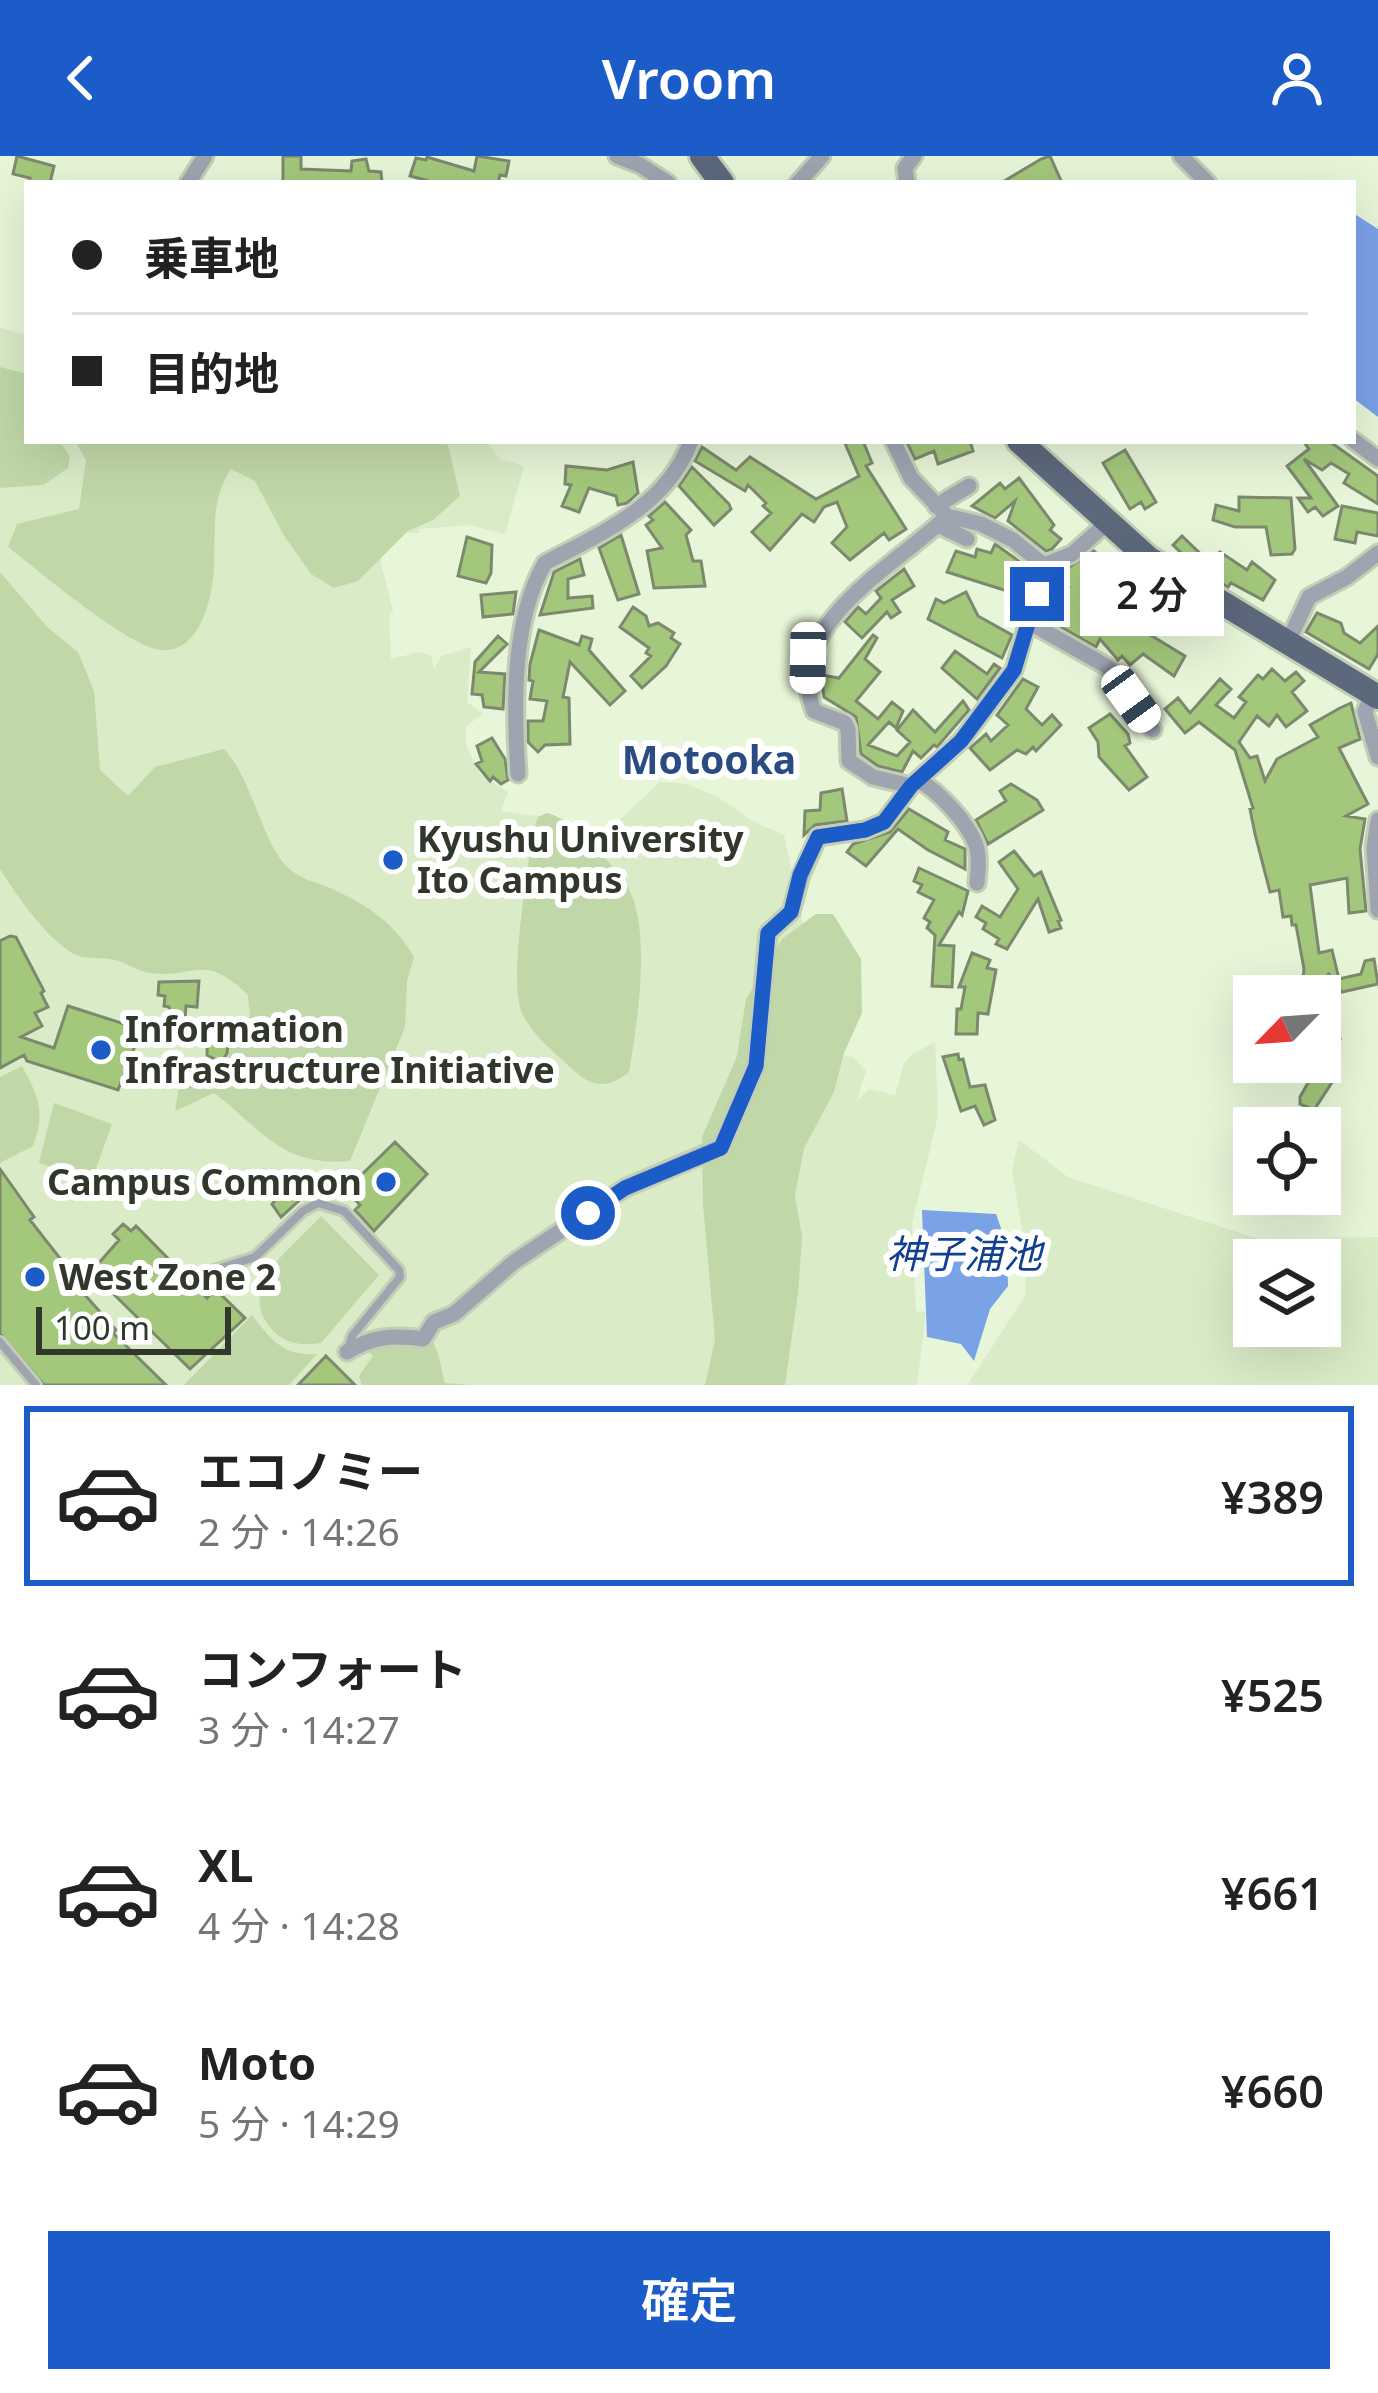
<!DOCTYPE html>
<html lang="ja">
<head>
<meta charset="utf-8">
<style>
	:root { --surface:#fff; --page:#f2f2f2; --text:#222; --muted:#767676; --line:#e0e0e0; --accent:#1c5cc8 }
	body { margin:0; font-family:"Noto Sans","Noto Sans JP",sans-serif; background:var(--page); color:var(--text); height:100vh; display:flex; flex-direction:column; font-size:45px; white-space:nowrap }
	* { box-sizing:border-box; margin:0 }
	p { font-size:39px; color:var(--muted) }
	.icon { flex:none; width:66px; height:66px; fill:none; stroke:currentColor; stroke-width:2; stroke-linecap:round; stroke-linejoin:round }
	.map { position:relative; height:1229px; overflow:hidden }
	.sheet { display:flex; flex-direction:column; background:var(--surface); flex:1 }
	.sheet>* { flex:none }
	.banner { position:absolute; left:24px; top:24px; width:1332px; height:264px; border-radius:0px; box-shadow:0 12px 48px #0002; display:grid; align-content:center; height:264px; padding:0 48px; background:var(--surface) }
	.needle { width:78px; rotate:245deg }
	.tools { position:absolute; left:1233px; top:819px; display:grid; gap:24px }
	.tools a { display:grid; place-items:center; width:108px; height:108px; border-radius:0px; background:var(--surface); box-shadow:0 12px 48px #0002; font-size:60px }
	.scale { position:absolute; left:36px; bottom:30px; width:195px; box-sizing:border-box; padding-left:12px; border:6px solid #31372b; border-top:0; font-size:33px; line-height:42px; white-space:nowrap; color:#31372b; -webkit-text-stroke:9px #fff; paint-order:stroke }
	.end { position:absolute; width:54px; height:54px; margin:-27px; border:15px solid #1c5cc8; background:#fff; box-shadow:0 0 0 6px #fff }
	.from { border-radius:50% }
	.bubble { position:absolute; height:84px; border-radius:0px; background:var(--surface); box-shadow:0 12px 48px #0002; font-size:39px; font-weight:600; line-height:84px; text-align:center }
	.car { position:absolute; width:36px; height:72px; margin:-36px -18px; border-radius:15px; box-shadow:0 0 9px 3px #0007; background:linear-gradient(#fff 24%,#345 0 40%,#fff 0 76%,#345 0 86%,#fff 0) }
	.banner b { display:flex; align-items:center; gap:42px; height:114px; font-size:45px }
	.banner b+b { border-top:3px solid var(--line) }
	.banner i { width:30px; height:30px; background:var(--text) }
	ul { padding:21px 0 0; list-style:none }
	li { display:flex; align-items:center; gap:36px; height:180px; margin:0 24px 18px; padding:0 24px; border:6px solid transparent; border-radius:0px }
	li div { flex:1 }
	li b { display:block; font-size:45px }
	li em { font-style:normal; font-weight:600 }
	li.active { border-color:var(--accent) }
	li>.icon { width:108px; height:108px; stroke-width:1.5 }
	.action { display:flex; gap:24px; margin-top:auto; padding:24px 48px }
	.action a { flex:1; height:138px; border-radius:0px; background:var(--accent); color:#fff; font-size:48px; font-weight:600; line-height:138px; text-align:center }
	header { display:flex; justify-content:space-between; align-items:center; height:156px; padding:0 48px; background:var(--accent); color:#fff; font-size:54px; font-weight:600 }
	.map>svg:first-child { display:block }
	.built { fill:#d9ebc7; fill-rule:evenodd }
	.green { fill:#c0d8a8 }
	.water { fill:#7aa2e7 }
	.building { fill:#a3c87b; stroke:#7c896f; stroke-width:3 }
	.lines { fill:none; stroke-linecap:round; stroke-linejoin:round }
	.lane-casing { stroke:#c3cfb5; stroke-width:14 }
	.street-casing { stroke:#c3cfb5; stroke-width:21 }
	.primary-casing { stroke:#c3cfb5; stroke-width:30 }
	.lane { stroke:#9ea5b1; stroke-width:8 }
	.street { stroke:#9ea5b1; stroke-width:15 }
	.primary { stroke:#5c687c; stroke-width:24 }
	.route { stroke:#1c5cc8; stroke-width:15 }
	.poi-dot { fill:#1c5cc8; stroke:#fff; stroke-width:4.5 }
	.labels { text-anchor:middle; stroke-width:12; stroke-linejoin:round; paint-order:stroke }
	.poi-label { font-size:36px; font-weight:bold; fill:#31372b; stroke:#fff; text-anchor:start }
	.neighbourhood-label { font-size:39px; font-weight:bold; fill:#2b4c83; stroke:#fff }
	.water-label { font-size:39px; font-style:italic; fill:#11408f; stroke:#fff }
</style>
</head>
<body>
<header><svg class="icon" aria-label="back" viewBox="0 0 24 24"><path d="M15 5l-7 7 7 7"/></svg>Vroom<svg class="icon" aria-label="person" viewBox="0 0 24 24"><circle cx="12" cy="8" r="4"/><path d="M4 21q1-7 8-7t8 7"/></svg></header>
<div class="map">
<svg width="1378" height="1229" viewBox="0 0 1378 1229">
	<rect width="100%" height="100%" fill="#e7f5d8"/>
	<path class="built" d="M0 172 27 179V285H487L500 303 524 310 505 378 470 369 419 373 418 377 384 376 381 407 393 455 389 460 391 503 420 496 431 500 434 513 441 500 471 491 467 546 483 558 466 570V589L480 618 508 636 501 655 571 665 593 679 608 675 660 626 687 628 718 641 752 665 784 679 831 898 853 901 866 915 856 946 869 933 895 939 904 908 911 899 935 886 938 960 912 1067 916 1155 926 1156 917 1229H0Z
		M1019 984 1068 1021 1268 1086 1310 1091 1333 1089 1335 1082 1378 1081V1229H967L1025 1141 1026 1097 1012 1014ZM1254 1104H1320V1170H1254Z"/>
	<path class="green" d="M0 211 27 218V285H59L70 300 68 312 43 329 0 332Z
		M75 285H447L460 340 433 364 408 375 358 425 334 432 311 418 283 378 255 325 231 313C210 346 216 373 214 410 213 441 200 498 161 494 128 491 38 414 8 391L17 368 79 353 86 304Z
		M0 416 48 472 78 496 94 535 100 614 128 640 155 611 224 593C254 624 263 695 293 716 303 723 317 727 328 731 367 749 392 764 414 801L407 825 405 871 350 1005C282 1011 264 975 214 937L175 955 183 907 220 897 250 860 248 839C200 793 195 826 145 816 136 814 128 808 119 805 107 801 94 803 82 801 54 794 15 737 0 713Z
		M547 657C567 662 578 675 592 689 607 704 624 721 632 740 650 786 637 869 629 916 608 933 592 932 572 913 554 896 533 880 522 857 508 826 528 718 532 679L538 661Z
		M816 758H833L861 803 862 857 844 897 834 936 804 992 795 1039 802 1081 798 1137 785 1229H705L715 1184 703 1048 702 981 737 900 746 843 782 783Z
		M22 910C38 939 46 957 33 990L0 1007V921Z
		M54 947 112 968 92 1024 39 1007Z
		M321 1060 379 1119 321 1187C300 1190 283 1188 269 1170 237 1129 294 1090 321 1060Z
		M252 1159C272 1185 283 1200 317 1198L289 1229H184Z
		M396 1171C438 1175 436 1189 445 1227L471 1229H362L359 1220 373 1200 355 1185Z"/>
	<path class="water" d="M1353 57 1378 73V261L1353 242Z
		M922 1054 996 1058 1007 1089 1008 1130 990 1153 974 1205 961 1188 927 1181Z"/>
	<path class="building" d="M17 0 54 10 50 27 29 25 30 22 13 18Z
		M283 0H301V13L351 15 352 5 366 3 369 15 381 16 382 27H283Z
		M477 0 509 5 506 20 500 19 498 27H436L410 20 416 2 426 4 427 1 474 15Z
		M1050 0 1062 27H1001L1041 3Z
		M844 285H863L872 307 866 310 906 373 889 384 884 377 850 404 832 387 847 371 837 346 824 351 814 366 802 358 770 394 752 376 771 357 763 350 766 347 748 329 745 335 695 305 702 291 736 314 750 301 816 343 859 320Z
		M906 285H970L973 295 938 308 934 295 915 303Z
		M1303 285H1329L1378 320V348L1344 327 1349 318 1331 307 1322 314 1304 303 1338 350 1323 360 1315 351 1308 356 1298 342H1311L1287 310 1309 293Z
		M1125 294 1156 346 1145 353 1141 346 1130 353 1103 307Z
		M633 306 638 337 627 347 618 349 616 340 589 332 579 356 562 350 571 329 565 328 566 310 607 314Z
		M692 311 729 348 731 353 714 369 679 330Z
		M1019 322 1054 369 1050 374 1061 383 1052 393 1046 395 1008 365 1015 345 995 362 972 350 1000 327 1005 333Z
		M1239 341 1291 342 1295 393 1292 398 1271 399 1266 371H1235L1213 364 1216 349 1239 355Z
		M665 346 691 374 686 379 693 405H701L705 430 654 432 647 395 662 392 646 369 653 364 649 360Z
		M1342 350 1378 357V380L1357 376 1355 387 1335 383Z
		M621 379 639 438 618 444 599 392Z
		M1182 380 1207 404 1220 396 1247 414 1252 406 1275 424 1263 444 1231 427 1228 431 1199 414 1173 389Z
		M467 381 492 389 491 417 486 427 458 420Z
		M995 388 1030 413 1023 440 947 416 956 395 975 401 977 393 991 397Z
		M1094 395 1131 431 1139 424 1157 442 1159 438 1180 451 1152 480 1185 500 1174 520 1143 498 1130 509 1122 500 1118 504 1100 483 1096 491 1042 460 1046 447 1050 451 1069 431 1060 423 1066 413Z
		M580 403 584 419 568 423V442L592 440 593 452 540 459 554 416Z
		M904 413 914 430 892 444 900 456 891 462 887 456 862 482 845 466 858 451 866 458 881 442 876 435Z
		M516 436 513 458 483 461 481 439Z
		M966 436 978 460 1012 479 1002 502 928 463 936 443 944 447Z
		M633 451 646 460 649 470 658 467 674 477 671 482 680 488 666 510 642 532 631 520 651 500 646 497 649 492 620 471Z
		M1317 457 1341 467 1344 477 1360 487 1378 470V498L1369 513 1306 476Z
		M539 474 579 489 582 480 592 483 589 494 625 535 610 549 570 506 563 541 569 542 570 588 545 589 538 596 528 586V565H543L547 545 530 543 533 525 529 524 530 508Z
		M873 479 877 482 865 503 880 516 856 545 878 563 892 546 903 555 896 572 889 566 868 589 897 600 910 586 897 574 913 554 935 576 963 545 969 554 937 591 934 589 921 602 913 595 902 616 878 610 861 598 856 561 824 541 821 519 839 522Z
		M498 480 507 488 479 516 505 518 503 553 484 551 482 539 472 538 475 506Z
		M955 495 987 518 994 508 1000 512 977 543 942 512Z
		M1272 513 1285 525 1296 516 1304 525 1292 536 1307 555 1286 571 1277 559 1269 570 1257 560 1239 586 1250 602 1257 600 1265 625 1277 603 1318 581 1310 569 1340 552 1351 547 1360 583 1339 592 1368 648 1346 660 1365 663 1360 693 1366 755 1349 757 1347 722 1310 729 1319 797 1332 794 1339 823 1361 818 1365 805 1374 803 1378 828 1342 836 1328 817 1340 883 1320 886V838L1296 836 1295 823 1303 822 1304 813 1296 769H1292L1291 760 1283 761 1279 734 1270 736 1255 678 1250 653 1253 652 1235 594 1199 566 1185 577 1165 553 1178 542 1190 557 1220 523 1231 533 1216 549 1234 562 1246 546 1239 541 1258 519 1263 523Z
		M1023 523 1038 531 1026 553 1042 569 1052 559 1061 569 1036 595 1033 591 1026 598 1017 594 990 614 970 592 986 578 991 585 1008 569 997 559Z
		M1110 558 1128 578 1130 587 1125 590 1147 621 1129 634 1099 601 1098 586 1089 572Z
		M492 582 505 603 508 624 501 628 493 621 490 625 476 608 482 605 477 590Z
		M1011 628 1037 644 1043 654 988 688 976 664 1006 645 1000 635Z
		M842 633 847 665 815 669 804 679 805 655 820 654 821 637Z
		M909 653 948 676 945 684 965 693V713L928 694 898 673 866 710 847 696 853 688 890 676Z
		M1014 695 1034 720 1041 716 1061 764 1058 765 1061 772 1049 776 1038 743 1007 793 996 788 999 783 983 773 986 767 976 761 982 750 1000 761 1018 733 999 706Z
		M919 712 968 735 962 759 959 756 939 789 954 790 952 831 932 830 935 779 927 772 930 766 924 762 934 744 918 736 922 729 914 725Z
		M10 780 16 781 44 835 41 837 48 851 35 857 42 870 21 881 54 892 68 850 137 872 140 877 118 934 27 905 24 899 0 912V785Z
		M972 797 990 804 987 812 996 814 988 858 978 857 977 878H956L957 853H961L965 831H959Z
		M199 825 197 851 186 850 185 864 173 863 169 851 164 850 165 840 158 839 159 826Z
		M208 867H231L227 897 221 907 207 899Z
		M958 898 959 904 963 903 970 931 985 929 995 964 984 969 975 950 961 955 943 901Z
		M1321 904 1338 917 1314 954 1300 948V941Z
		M395 986 427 1018 374 1075 355 1054 360 1049 346 1034Z
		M0 1013 34 1061 30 1064 73 1119 70 1122 116 1174 113 1177 166 1229H44L0 1178Z
		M299 1017 314 1028 321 1021 330 1030 321 1039 313 1032 281 1061 272 1048Z
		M123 1068 131 1075 136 1070 207 1142 215 1133 245 1162 190 1213 91 1116 119 1084 113 1078Z
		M326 1200 355 1229H298Z"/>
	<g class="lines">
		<g class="lane-casing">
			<path id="lane" d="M211 1115 255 1101 303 1055 318 1047 344 1055 399 1114 400 1121 352 1180 348 1193
				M0 1186 36 1229"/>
		</g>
		<g class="street-casing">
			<path id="street" d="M617 0 640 9 668 27
				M1181 0 1208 27
				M188 27 205 0
				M798 27 822 0
				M907 27 905 12 914 0
				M1353 284 1378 303
				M893 285 911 322 947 360 981 368 1013 384 1044 409 1072 398 1107 367
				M936 350 969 330
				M938 369 967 383
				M1030 467 1108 511 1153 574
				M1287 488 1309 441 1347 421 1378 397
				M1372 538 1365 556 1378 601
				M518 618C514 553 511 465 545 407 603 376 667 350 691 285
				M918 624C939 635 968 667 976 689 980 701 978 714 977 727
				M911 630 873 621 849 605 848 573 845 567 814 555C780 468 897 410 947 360
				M1378 664 1374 691 1378 754
				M347 1196C373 1180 393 1179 423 1183L434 1166 454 1158 514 1106 625 1032 721 991 756 910 768 777 791 756 801 719 818 681 865 674 884 666 911 630 961 585 1014 514 1044 409"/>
		</g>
		<g class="primary-casing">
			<path id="primary" d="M702 0 722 27
				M1019 285 1148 402 1378 541"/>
		</g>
		<use href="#lane" class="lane"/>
		<use href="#street" class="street"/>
		<use href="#primary" class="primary"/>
	</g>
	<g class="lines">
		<path class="route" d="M588 1057 625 1032 721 992 756 910 768 777 791 756 800 719 818 681 865 674 884 666 911 630 961 585 1014 514 1037 438"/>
	</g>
	<g class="poi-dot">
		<circle cx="393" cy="704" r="12"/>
		<circle cx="101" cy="894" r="12"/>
		<circle cx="386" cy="1026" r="12"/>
		<circle cx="35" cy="1121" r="12"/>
	</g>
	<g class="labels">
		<g class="poi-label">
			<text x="417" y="696">Kyushu University<tspan x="417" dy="41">Ito Campus</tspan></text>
			<text x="125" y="886">Information<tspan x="125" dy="41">Infrastructure Initiative</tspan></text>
			<text x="362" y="1039" text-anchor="end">Campus Common</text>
			<text x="59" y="1134">West Zone 2</text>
		</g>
		<g class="neighbourhood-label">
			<text x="709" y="618">Motooka</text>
		</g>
		<g class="water-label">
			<text x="964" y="1112">神子浦池</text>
		</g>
	</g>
</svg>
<div class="tools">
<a><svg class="needle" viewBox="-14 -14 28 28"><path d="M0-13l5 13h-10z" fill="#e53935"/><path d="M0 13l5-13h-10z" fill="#767676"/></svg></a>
<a><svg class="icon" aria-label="locate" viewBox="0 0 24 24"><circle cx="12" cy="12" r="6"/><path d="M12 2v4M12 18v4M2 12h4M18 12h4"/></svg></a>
<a><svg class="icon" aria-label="layers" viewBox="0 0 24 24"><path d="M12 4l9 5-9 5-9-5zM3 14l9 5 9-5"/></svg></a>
</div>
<div class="scale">100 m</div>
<i class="end from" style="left:588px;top:1057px"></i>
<i class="end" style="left:1037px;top:438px"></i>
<div class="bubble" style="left:1080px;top:396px;width:144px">2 分</div>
<i class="car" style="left:808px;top:502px;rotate:181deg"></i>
<i class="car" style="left:1131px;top:543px;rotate:144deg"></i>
<div class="banner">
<b><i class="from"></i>乗車地</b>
<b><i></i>目的地</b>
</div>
</div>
<section class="sheet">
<ul>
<li class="active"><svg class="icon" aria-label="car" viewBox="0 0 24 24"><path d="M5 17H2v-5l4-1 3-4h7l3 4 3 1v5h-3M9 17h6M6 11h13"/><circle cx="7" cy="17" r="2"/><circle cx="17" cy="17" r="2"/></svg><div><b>エコノミー</b><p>2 分 · 14:26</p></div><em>¥389</em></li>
<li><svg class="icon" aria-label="car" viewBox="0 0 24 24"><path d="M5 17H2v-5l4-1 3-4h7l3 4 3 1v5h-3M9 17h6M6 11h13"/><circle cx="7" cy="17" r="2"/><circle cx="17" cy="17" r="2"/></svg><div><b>コンフォート</b><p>3 分 · 14:27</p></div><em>¥525</em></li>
<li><svg class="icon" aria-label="car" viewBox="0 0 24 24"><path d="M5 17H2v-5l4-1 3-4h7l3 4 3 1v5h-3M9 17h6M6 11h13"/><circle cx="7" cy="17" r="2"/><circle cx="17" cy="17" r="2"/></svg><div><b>XL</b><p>4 分 · 14:28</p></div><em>¥661</em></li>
<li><svg class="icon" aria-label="car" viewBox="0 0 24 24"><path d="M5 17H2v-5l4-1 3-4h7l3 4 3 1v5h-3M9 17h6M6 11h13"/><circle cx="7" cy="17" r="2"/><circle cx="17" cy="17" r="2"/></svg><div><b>Moto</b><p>5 分 · 14:29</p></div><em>¥660</em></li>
</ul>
<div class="action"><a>確定</a></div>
</section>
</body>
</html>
